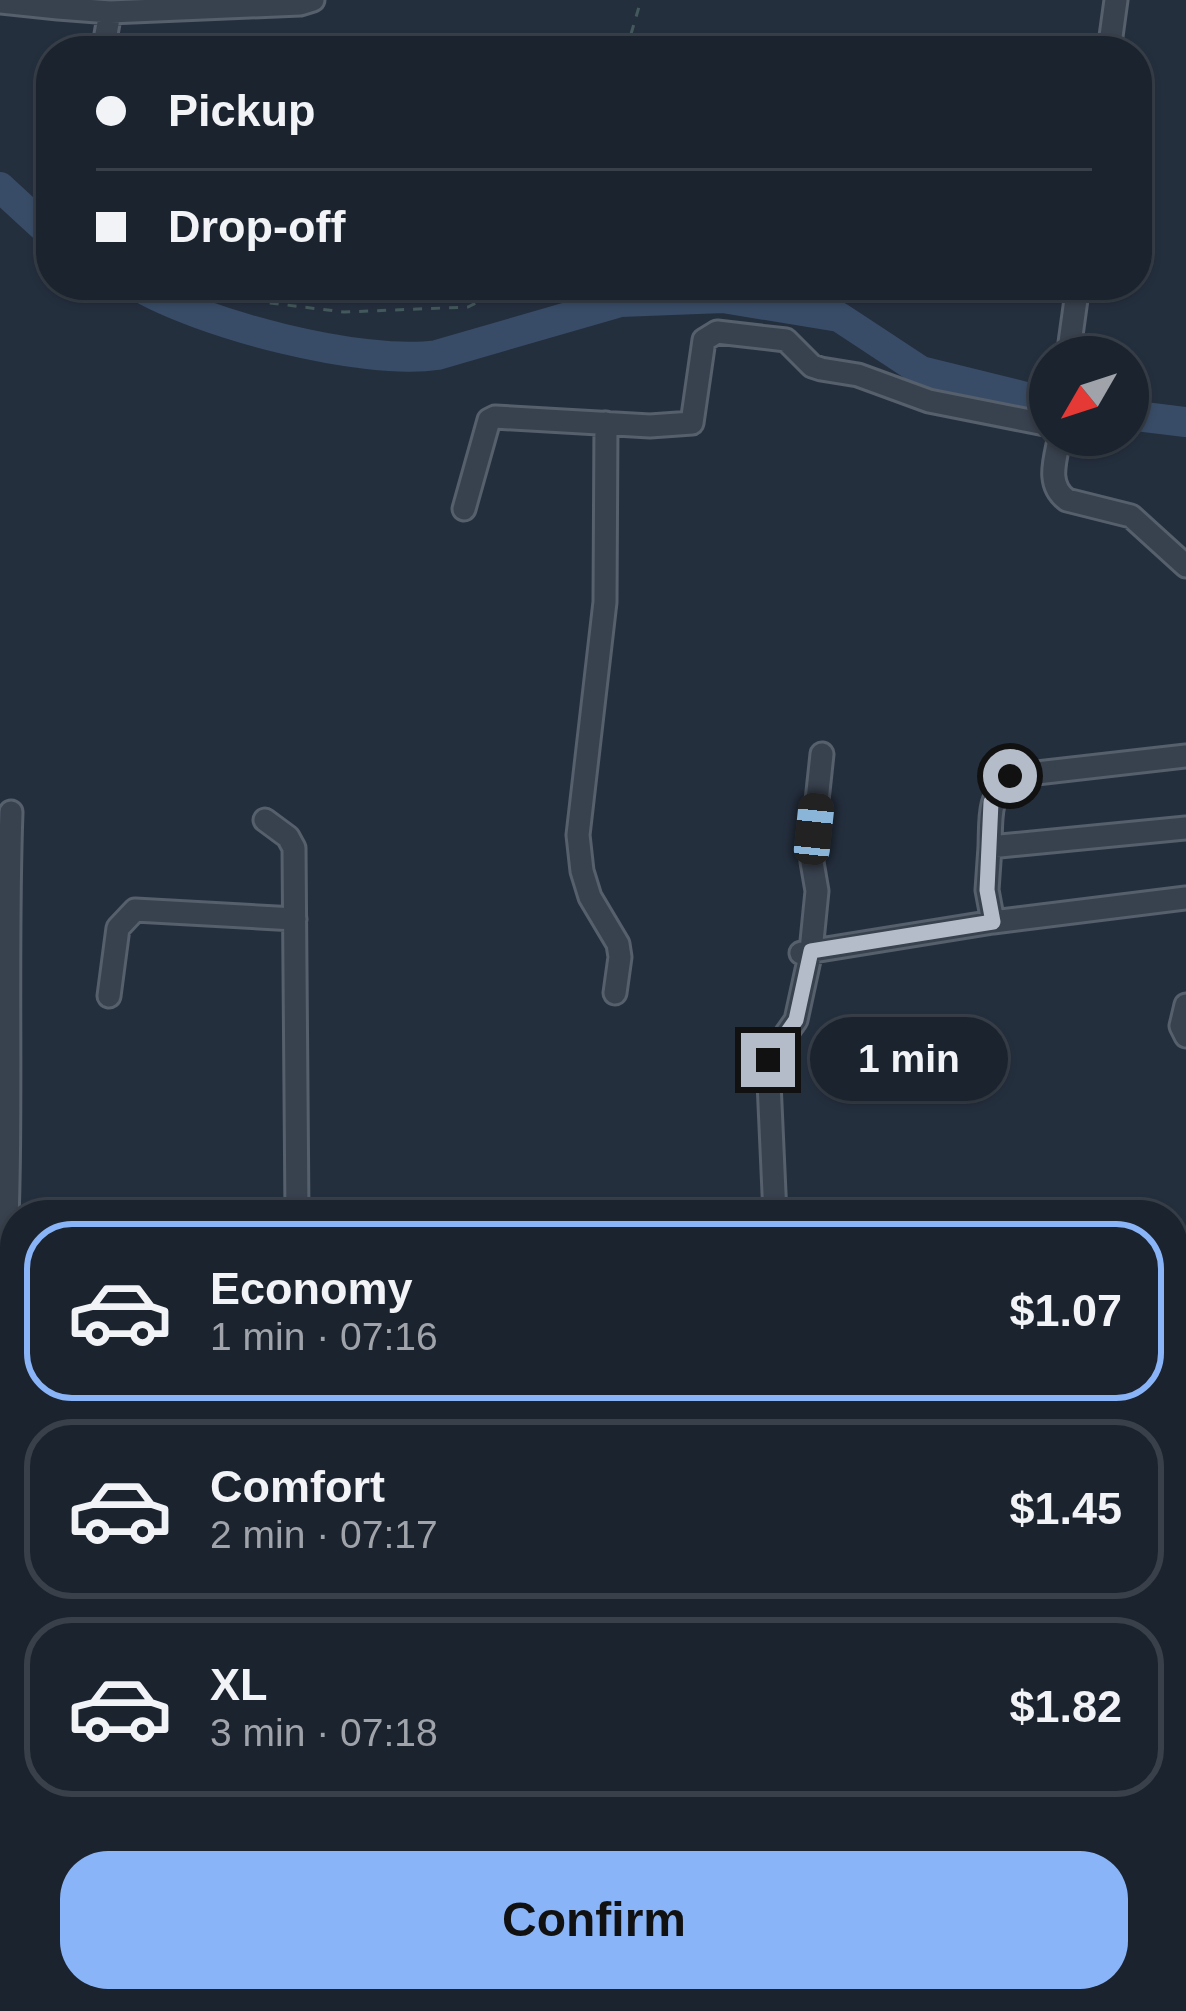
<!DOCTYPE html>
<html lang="en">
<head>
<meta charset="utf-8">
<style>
	:root { --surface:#1b232e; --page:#242b36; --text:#f1f3f6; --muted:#a0a4aa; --line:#39404a; --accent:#8ab4f8 }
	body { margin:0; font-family:Arial,sans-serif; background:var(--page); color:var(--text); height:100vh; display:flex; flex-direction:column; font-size:45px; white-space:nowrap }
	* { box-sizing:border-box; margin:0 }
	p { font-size:39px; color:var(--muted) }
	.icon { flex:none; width:66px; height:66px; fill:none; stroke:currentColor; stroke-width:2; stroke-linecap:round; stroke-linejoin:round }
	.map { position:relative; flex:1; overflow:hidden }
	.details { position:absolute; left:0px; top:1200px; width:1188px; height:813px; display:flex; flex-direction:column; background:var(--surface); border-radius:48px 48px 0 0; box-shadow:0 3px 9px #0004,0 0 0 3px var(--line) }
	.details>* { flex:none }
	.top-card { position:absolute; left:36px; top:36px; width:1116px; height:264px; border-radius:48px; box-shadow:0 3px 9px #0004,0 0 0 3px var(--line); display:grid; align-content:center; height:264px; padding:0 60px; background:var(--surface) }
	.needle { width:78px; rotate:231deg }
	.controls { position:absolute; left:1029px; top:336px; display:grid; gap:24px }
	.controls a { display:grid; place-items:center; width:120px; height:120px; border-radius:50%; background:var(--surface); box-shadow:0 3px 9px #0004,0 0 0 3px var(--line); font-size:60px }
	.end { position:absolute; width:54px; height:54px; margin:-27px; border:15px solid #b4bcc9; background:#111; box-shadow:0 0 0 6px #111 }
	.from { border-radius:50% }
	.bubble { position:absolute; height:84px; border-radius:42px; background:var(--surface); box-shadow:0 3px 9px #0004,0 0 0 3px var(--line); font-size:39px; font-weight:700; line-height:84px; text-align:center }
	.car { position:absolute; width:36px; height:72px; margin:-36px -18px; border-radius:15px; box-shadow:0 0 9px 3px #0007; background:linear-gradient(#222 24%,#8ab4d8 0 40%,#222 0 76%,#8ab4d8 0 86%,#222 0) }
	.top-card b { display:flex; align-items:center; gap:42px; height:114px; font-size:45px }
	.top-card b+b { border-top:3px solid var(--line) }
	.top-card i { width:30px; height:30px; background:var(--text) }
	ul { padding:21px 0 0; list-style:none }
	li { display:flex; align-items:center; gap:36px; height:180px; margin:0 24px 18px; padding:0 36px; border:6px solid var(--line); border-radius:48px }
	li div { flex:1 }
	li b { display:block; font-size:45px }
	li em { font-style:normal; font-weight:700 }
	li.on { border-color:var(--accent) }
	li>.icon { width:108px; height:108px; stroke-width:1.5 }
	.action { display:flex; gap:24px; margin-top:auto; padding:24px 60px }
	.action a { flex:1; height:138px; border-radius:48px; background:var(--accent); color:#111; font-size:48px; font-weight:700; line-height:138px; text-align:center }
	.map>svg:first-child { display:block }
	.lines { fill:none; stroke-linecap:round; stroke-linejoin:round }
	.river { stroke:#394c67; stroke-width:30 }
	.minor-casing { stroke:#565f6c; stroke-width:27 }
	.path { stroke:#44595c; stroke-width:3; stroke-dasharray:9 9; stroke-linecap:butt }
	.minor { stroke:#38414e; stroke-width:21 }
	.route { stroke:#b4bcc9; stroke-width:15 }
</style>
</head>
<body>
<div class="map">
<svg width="1186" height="2011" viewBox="0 0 1186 2011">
	<rect width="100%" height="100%" fill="#242f3e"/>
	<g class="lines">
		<path class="river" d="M0 187 51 234
			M136 285C201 324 363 366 437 355L620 302 723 298 839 317 921 371 1050 403
			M1128 415 1186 422"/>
		<g class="minor-casing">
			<path id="minor" d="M51 0 58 8 110 12 300 4 313 0
				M0 2 58 8
				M103 51 110 12
				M1109 51 1116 0
				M1068 357 1078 285
				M606 423 605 602 578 835 582 871 590 897 618 944 620 957 615 993
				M1060 435C1056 458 1045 484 1067 500L1131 516 1186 566
				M464 509 489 420 495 417 650 426 692 423 704 340 717 332 786 340 812 366 821 369 858 375 929 401 1050 425
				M265 820 288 837 294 848 297 1215
				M990 847C991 818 988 797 1010 776L1186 756
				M993 922 987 890 990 847 1186 828
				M801 953 993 922 1186 898
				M109 996 118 928 135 910 295 919
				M1186 1005 1181 1026 1186 1036
				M775 1215 768 1060 796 1020 811 951 817 891 812 862 814 829 822 754
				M3 1303C14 1140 5 975 11 812
				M1173 1312 1186 1313
				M0 1752 15 1750
				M0 1983 15 1985
				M90 1998 100 2011
				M153 2011 154 2006
				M217 2011 220 1998
				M281 2011 284 1998
				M712 2011 716 1998
				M780 2011 783 1998
				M841 2011 844 1998"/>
		</g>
		<path class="path" d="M626 51 641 0
			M49 195 51 196
			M219 285 262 302 344 312 468 307 513 285"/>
		<use href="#minor" class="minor"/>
	</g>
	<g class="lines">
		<path class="route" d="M768 1060 796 1020 811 951 993 922 987 890 991 802 1010 776"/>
	</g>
</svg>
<div class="controls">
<a><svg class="needle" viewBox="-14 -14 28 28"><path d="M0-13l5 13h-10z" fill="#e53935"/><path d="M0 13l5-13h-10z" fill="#a0a4aa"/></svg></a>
</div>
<i class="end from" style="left:1010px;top:776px"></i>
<i class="end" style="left:768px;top:1060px"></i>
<div class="bubble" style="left:810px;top:1017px;width:198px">1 min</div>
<i class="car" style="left:814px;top:829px;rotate:6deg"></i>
<div class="top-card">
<b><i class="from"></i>Pickup</b>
<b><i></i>Drop-off</b>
</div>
<section class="details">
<ul>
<li class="on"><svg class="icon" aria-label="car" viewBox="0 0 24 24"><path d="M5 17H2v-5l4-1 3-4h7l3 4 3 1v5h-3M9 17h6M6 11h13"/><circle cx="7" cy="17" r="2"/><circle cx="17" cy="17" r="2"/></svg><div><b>Economy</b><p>1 min · 07:16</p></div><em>$1.07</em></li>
<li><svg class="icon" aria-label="car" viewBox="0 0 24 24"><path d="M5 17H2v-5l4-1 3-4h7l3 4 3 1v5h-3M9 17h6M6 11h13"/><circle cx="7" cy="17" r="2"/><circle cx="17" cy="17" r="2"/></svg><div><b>Comfort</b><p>2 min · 07:17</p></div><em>$1.45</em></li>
<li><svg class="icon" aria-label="car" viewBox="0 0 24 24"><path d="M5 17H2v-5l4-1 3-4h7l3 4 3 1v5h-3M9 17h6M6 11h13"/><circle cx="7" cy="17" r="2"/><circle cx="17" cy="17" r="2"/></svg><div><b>XL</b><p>3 min · 07:18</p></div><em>$1.82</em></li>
</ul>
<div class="action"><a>Confirm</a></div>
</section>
</div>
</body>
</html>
